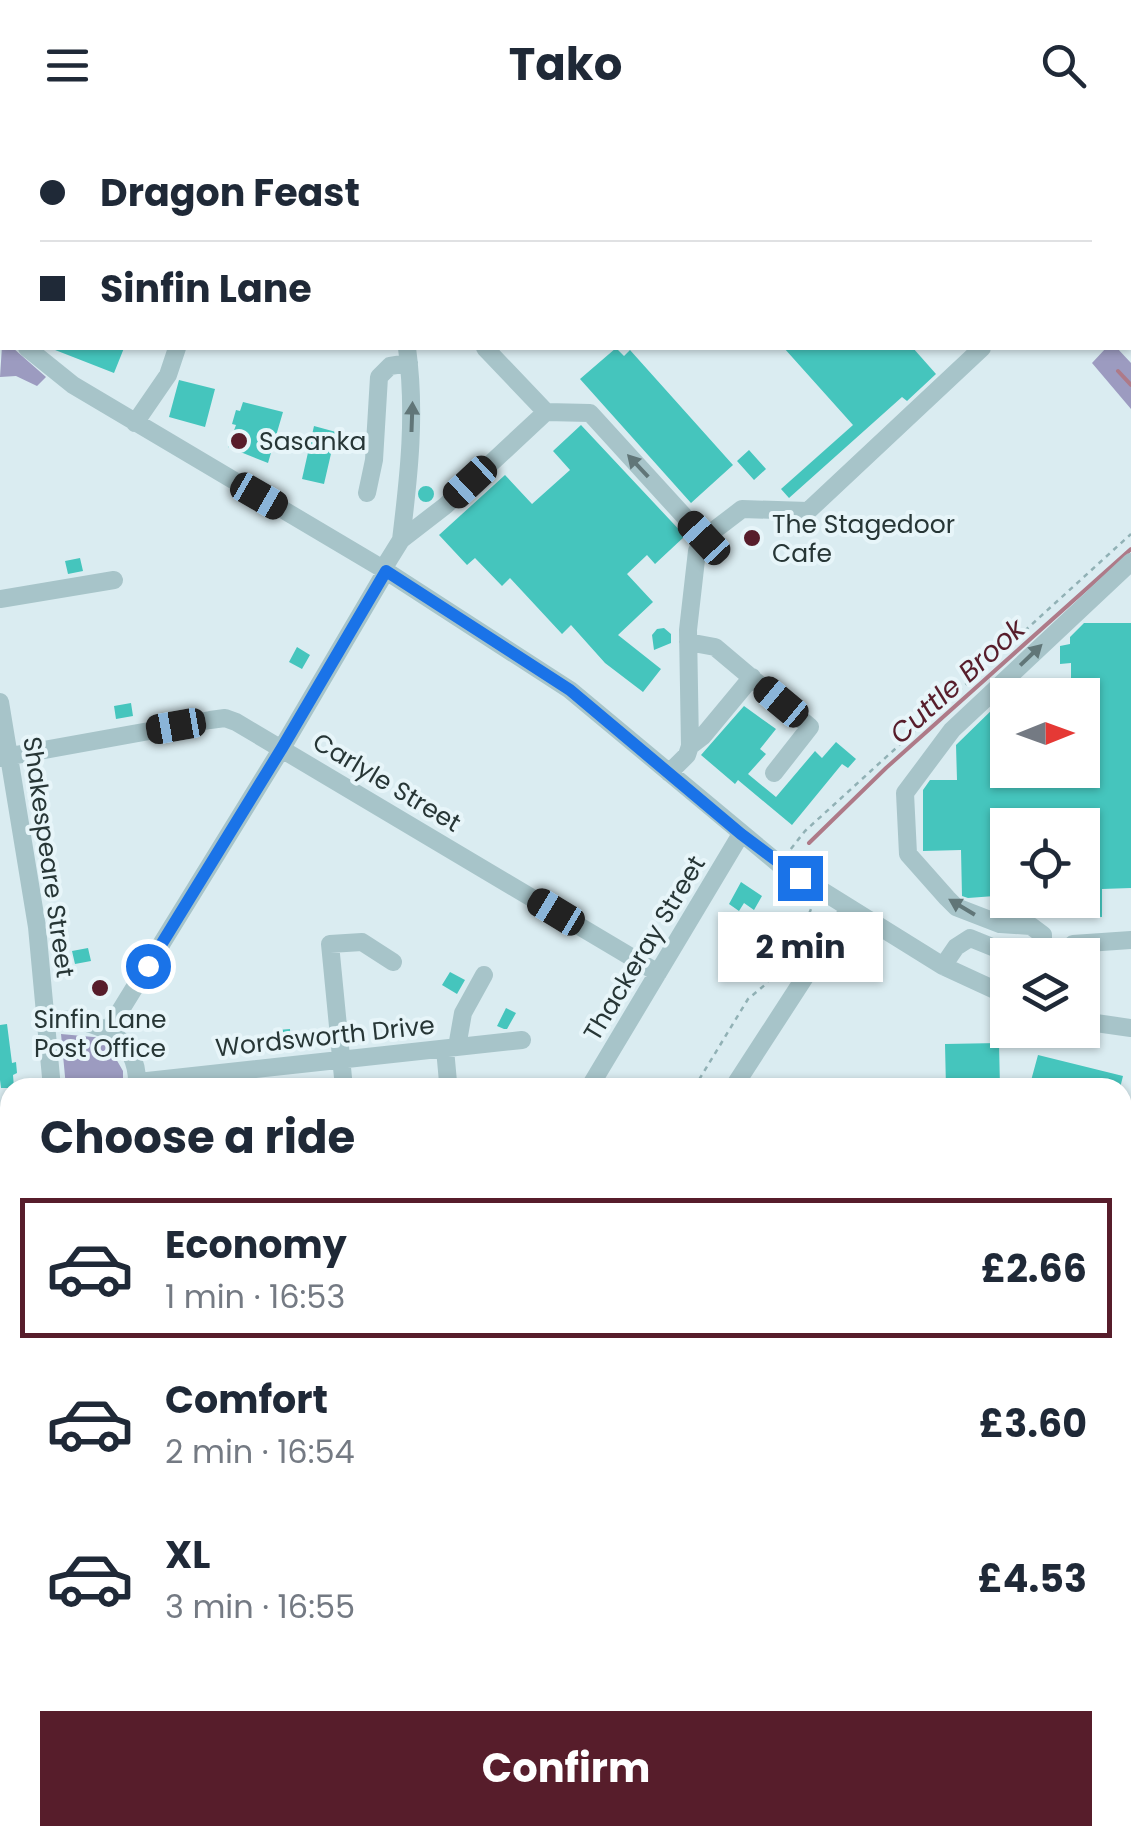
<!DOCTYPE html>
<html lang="en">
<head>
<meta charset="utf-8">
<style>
	:root { --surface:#fff; --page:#f2f2f3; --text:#1f2937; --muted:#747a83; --line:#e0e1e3; --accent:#571d2b }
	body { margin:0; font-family:Poppins,sans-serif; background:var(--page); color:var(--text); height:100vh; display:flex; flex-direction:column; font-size:38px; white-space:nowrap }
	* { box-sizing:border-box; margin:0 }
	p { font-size:32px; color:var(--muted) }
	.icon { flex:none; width:55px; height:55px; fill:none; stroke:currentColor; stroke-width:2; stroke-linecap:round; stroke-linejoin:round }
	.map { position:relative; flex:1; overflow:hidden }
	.details { position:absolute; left:0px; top:948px; width:1132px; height:768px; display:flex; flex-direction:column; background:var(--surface); border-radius:30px 30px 0 0; box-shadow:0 2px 8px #0004 }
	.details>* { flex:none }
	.banner { position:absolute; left:0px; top:0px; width:1132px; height:220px; box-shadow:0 2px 8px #0004; display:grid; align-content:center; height:220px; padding:0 40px; background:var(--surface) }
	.needle { width:65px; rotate:89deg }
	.controls { position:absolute; left:990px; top:548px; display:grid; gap:20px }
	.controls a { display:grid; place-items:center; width:110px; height:110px; border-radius:0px; background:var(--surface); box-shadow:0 2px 8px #0004; font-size:50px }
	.end { position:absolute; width:45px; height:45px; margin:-22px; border:12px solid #1a73e8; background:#fff; box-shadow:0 0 0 5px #fff }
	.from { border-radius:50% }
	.bubble { position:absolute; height:70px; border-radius:0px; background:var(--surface); box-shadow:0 2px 8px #0004; font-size:32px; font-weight:700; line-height:70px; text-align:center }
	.car { position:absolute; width:30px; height:60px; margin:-30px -15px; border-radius:12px; box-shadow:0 0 8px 2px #0007; background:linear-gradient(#222 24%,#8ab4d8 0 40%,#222 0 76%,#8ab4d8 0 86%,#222 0) }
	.banner b { display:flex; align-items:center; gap:35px; height:95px; font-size:38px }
	.banner b+b { border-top:2px solid var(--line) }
	.banner i { width:25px; height:25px; background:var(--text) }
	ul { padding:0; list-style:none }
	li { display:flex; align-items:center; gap:30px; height:140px; margin:0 20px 15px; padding:0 20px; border:5px solid transparent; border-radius:0px }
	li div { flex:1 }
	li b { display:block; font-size:38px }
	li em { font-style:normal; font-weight:700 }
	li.on { border-color:var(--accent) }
	li>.icon { width:90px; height:90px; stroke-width:1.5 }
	h2 { padding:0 40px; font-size:45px; line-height:120px }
	.cta { display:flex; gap:20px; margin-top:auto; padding:20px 40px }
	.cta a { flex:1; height:115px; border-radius:0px; background:var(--accent); color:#fff; font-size:40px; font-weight:700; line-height:115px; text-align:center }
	header { display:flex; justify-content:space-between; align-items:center; height:130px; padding:0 40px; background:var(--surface); font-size:45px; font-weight:700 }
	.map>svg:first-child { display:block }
	.green { fill:#9c9bc0 }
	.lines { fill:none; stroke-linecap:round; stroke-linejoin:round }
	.stream { stroke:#ae7a88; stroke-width:4 }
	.building { fill:#45c5bd }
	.path { stroke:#91b1b5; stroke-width:2.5; stroke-dasharray:5 5; stroke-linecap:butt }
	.minor { stroke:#a7c4c9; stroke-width:18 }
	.rail-casing { stroke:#273636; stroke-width:8 }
	.rail { stroke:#e7f5f9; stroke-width:4; stroke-dasharray:11; stroke-linecap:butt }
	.oneway { fill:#617678 }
	.route { stroke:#1a73e8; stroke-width:12 }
	.poi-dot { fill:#571d2b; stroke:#e7f5f9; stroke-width:4 }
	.labels { text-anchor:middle; stroke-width:8; stroke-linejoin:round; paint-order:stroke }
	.poi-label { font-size:25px; fill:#273636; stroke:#e7f5f9; text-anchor:start }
	.street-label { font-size:25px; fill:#273636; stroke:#e7f5f9 }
	.water-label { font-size:28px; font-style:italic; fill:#571d2b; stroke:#e7f5f9 }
</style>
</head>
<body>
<header><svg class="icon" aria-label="menu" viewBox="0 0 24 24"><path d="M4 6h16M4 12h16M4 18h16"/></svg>Tako<svg class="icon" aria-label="search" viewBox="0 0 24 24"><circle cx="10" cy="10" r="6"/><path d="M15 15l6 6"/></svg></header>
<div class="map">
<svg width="1131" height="1713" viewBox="0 0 1131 1713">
	<rect width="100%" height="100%" fill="#daecf1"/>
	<path class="green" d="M990 0H1131V159L1130 2Z
		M2 216 13 218 46 247 37 256 16 246 0 247Z
		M1106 218H1117L1131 233V279L1092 233Z
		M61 904 104 908 123 941V957H66Z
		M0 1382 10 1390V1705H225L226 1713H0Z"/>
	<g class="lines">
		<path class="stream" d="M1118 241 1131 255
			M809 713 886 638 1131 419"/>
	</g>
	<path class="building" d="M50 218H124L114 243Z
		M616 218 624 226 630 220 733 335 691 373 580 249Z
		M784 218H913L936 244 907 271 902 267 789 368 781 359 853 295Z
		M179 250 215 259 205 297 169 287Z
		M243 272 283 282 268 333 228 317 236 295 232 294 236 280 240 281Z
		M581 295 685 406 655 434 647 425 627 444 653 472 618 505 661 539 643 562 605 533 571 495 562 504 510 448 502 456 475 428 467 435 439 405 505 345 532 374 570 340 553 321Z
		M314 296 336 302 324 354 302 349Z
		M749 320 766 339 754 350 737 331Z
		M418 364a8 8 0 1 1 16 0a8 8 0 1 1-16 0Z
		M80 428 83 441 68 444 65 431Z
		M1084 493H1131V758L1102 759V787L1003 782 1000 770H1082V695H1008V765L968 768 962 766 961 720 923 721V660L930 650H957L956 615 1000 572H1008V640H1082V565H1071V533L1060 534V516L1070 514V507Z
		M664 498 671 504V513L654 520 652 505 657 499Z
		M297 517 310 525 302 539 289 532Z
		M131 573 133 586 116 589 114 576Z
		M744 576 776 599 760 619 766 624 748 644 776 667 815 621 822 628 836 612 856 629 848 638 842 634 792 695 738 650 735 654 701 625Z
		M741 752 762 766 754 780 744 773 739 781 729 774Z
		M88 818 91 831 75 834 72 821Z
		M450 842 465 850 457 864 442 855Z
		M506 878 516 883 507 899H504L497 896Z
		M7 894 12 933 16 932 17 943 13 945 14 958H1L0 950V895Z
		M290 899 291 916 280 917 278 900Z
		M999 913 1000 958H946L945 914Z
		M1038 925 1123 946 1120 958H1029Z"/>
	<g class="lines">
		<path class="path" d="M797 725 790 720 805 701 1131 404
			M694 958 748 869 766 854 807 789 813 774
			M233 1705 234 1713
			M397 1705 399 1713
			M272 1713 276 1705"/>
		<path class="minor" d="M348 0 349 2
			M430 2V0
			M524 2 527 0
			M0 190 2 193
			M27 218 73 255 383 439 570 560 779 734 943 836 1008 866
			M485 218 546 282
			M135 293 168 245 177 218
			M367 363 374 330 379 247 390 236 409 233
			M401 410C409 345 416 283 407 218
			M383 439 401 410 445 376 546 282 590 283 704 408
			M0 469 114 450
			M688 512 715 517 810 597 774 643
			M0 572 37 797 52 958
			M690 616 703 606 752 547
			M0 628 210 590 225 588 236 592 658 843
			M669 643 687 625 690 616 688 500 697 421 704 408 742 379 808 381 982 218
			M1040 825 1043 811V805L1031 796 1000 794 956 777 947 768 908 724 905 663 952 600 1131 432
			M1064 825 1073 814 1131 810
			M943 836 956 817 970 808 1012 825
			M47 889C92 888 140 903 137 958
			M1082 891 1131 898
			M109 899 282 618 386 441
			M457 917 463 883 484 845
			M445 919 448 952 456 958
			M138 952 522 910
			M344 958 330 814 362 812 393 832
			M477 958V957
			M589 958 741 704
			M733 958 849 779
			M1122 1021H1131
			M1122 1160H1131
			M1122 1303 1131 1295
			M0 1408 10 1409
			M0 1587 10 1592
			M0 1668 10 1663
			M663 1705 669 1713
			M998 1705 1006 1713
			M309 1713 314 1705
			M698 1713 708 1705"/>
		<g class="rail-casing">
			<path id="rail" d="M960 0 962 2
				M1130 201 1131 202"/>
		</g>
		<use href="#rail" class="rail"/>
	</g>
	<defs><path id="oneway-solid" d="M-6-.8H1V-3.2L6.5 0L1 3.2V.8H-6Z" transform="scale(2.5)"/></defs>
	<g class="oneway">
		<use href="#oneway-solid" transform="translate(412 287) rotate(-88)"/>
		<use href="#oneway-solid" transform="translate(638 336) rotate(-133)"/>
		<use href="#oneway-solid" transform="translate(1031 525) rotate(-44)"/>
		<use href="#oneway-solid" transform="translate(962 777) rotate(-149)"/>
	</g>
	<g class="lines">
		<path class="route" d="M148 836 282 618 386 441 570 560 741 704 800 748"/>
	</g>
	<g class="poi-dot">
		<circle cx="239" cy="311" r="10"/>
		<circle cx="752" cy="408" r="10"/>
		<circle cx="100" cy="858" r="10"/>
	</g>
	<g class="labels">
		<g class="poi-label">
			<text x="259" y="320">Sasanka</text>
			<text x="772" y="403">The Stagedoor<tspan x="772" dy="29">Cafe</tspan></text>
			<text x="100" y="898" text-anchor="middle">Sinfin Lane<tspan x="100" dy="29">Post Office</tspan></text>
		</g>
		<g class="street-label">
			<text transform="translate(387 652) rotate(31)" y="9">Carlyle Street</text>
			<text transform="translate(49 727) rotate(82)" y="9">Shakespeare Street</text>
			<text transform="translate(644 818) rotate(-59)" y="9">Thackeray Street</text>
			<text transform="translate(325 906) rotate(-6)" y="9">Wordsworth Drive</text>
		</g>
		<g class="water-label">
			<text transform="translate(957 551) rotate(-42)" y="10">Cuttle Brook</text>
		</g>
	</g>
</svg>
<div class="controls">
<a><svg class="needle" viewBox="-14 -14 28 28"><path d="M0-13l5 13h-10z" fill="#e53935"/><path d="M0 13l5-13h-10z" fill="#747a83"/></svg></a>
<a><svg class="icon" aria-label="locate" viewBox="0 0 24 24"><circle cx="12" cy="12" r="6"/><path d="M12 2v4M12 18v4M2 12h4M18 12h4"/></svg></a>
<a><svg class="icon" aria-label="layers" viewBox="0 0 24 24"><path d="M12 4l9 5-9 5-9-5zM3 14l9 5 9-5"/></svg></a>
</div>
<i class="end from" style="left:148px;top:836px"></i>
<i class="end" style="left:800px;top:748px"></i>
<div class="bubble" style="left:718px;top:782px;width:165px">2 min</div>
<i class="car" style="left:470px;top:352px;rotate:227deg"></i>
<i class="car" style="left:259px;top:366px;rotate:120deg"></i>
<i class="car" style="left:704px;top:408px;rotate:317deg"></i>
<i class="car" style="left:781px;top:572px;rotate:310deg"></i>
<i class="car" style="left:176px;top:596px;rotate:260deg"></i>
<i class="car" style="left:556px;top:782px;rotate:301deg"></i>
<div class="banner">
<b><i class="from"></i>Dragon Feast</b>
<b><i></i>Sinfin Lane</b>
</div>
<section class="details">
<h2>Choose a ride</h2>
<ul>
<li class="on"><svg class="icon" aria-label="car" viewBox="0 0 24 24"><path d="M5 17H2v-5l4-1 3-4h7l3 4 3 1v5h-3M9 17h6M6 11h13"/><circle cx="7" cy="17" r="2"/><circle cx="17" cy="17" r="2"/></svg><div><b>Economy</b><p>1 min · 16:53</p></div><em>£2.66</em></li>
<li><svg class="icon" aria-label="car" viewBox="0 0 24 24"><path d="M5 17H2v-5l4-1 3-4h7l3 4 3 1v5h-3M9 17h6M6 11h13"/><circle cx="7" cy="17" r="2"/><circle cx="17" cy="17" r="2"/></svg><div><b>Comfort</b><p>2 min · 16:54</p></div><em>£3.60</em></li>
<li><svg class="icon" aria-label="car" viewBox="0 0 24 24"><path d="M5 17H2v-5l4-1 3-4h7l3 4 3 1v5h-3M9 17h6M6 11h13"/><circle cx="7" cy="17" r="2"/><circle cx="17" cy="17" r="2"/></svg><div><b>XL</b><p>3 min · 16:55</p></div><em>£4.53</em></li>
</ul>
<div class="cta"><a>Confirm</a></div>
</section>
</div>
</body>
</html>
